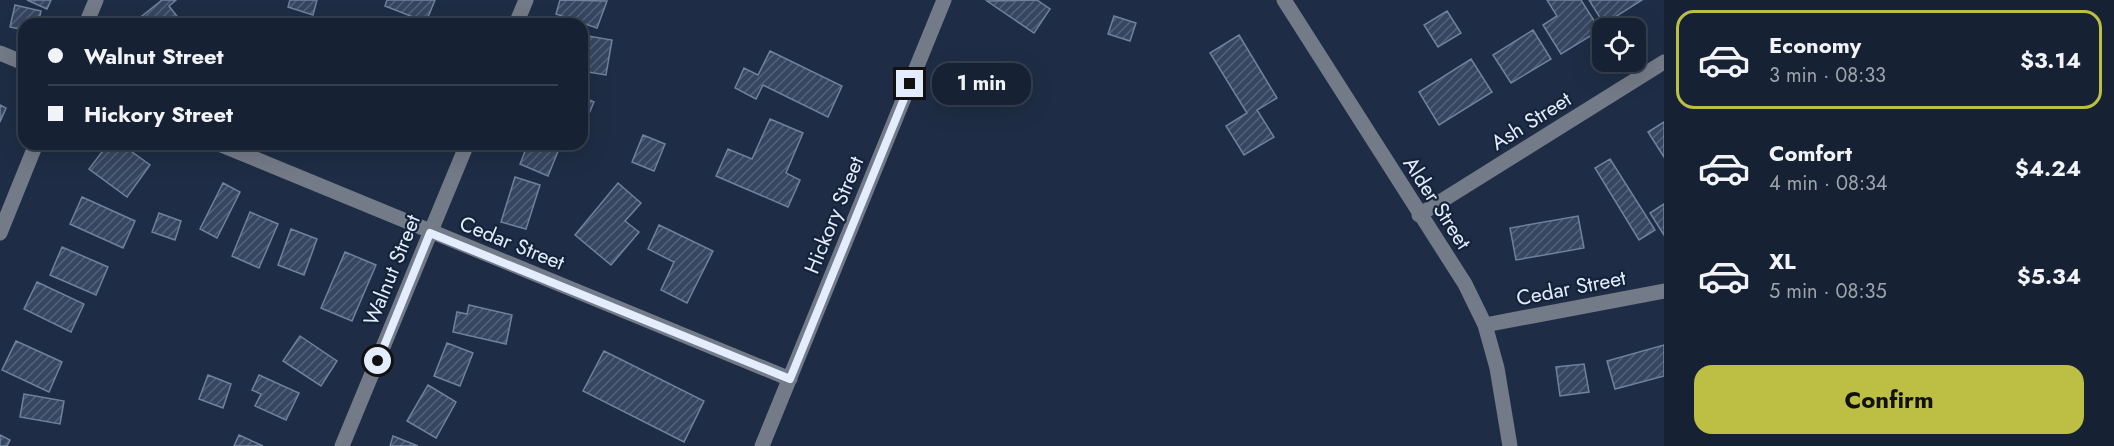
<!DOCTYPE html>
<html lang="en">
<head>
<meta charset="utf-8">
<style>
	:root { --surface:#162234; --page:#232f40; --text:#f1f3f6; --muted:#9ea4ac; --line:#353f4f; --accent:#bcbf44 }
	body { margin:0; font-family:Jost,sans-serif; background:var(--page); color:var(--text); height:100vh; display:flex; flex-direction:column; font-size:22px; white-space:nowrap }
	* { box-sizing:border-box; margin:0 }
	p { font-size:20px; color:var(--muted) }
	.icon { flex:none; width:33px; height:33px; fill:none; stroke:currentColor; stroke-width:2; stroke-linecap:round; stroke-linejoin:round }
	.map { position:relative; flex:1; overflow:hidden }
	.side { display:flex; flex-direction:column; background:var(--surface); width:450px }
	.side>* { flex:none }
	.top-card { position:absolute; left:18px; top:18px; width:570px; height:132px; border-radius:18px; box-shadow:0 6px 24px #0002,0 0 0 2px var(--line); display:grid; align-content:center; height:132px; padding:0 30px; background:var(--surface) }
	.controls { position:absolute; left:1592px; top:18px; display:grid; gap:12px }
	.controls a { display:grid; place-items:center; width:54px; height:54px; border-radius:12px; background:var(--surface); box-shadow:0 6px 24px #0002,0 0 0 2px var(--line); font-size:30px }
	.end { position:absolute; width:27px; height:27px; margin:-14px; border:8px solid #e3edfd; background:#111; box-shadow:0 0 0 3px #111 }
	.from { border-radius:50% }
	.bubble { position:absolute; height:42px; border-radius:18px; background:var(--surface); box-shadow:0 6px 24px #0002,0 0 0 2px var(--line); font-size:20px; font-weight:700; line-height:42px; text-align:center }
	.top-card b { display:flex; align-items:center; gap:21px; height:57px; font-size:22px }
	.top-card b+b { border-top:2px solid var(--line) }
	.top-card i { width:15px; height:15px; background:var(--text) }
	ul { padding:10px 0 0; list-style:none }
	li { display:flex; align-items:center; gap:18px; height:99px; margin:0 12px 9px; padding:0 18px; border:3px solid transparent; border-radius:18px }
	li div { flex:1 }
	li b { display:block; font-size:22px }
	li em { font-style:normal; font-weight:700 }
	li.active { border-color:var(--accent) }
	li>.icon { width:54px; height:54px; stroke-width:1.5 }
	.action { display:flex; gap:12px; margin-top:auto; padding:12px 30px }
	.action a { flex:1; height:69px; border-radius:18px; background:var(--accent); color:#111; font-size:24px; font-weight:700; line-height:69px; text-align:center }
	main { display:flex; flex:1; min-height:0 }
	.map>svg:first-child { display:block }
	.building { fill:url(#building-hatch); stroke:#70819e; stroke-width:1.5 }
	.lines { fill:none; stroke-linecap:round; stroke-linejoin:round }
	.minor { stroke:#747b88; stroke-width:15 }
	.route { stroke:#e3edfd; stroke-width:8 }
	.labels { text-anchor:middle; stroke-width:4.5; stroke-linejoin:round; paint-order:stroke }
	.street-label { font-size:21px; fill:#e3edfd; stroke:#15233a }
</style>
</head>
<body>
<main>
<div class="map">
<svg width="1664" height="446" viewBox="0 0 1664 446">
	<defs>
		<pattern id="building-hatch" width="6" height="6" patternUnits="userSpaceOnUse" patternTransform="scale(1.5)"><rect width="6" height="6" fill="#374660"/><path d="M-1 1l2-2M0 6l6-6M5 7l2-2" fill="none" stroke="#546178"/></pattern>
	</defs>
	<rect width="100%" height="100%" fill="#1e2d45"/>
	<path class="building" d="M27 0H51L47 9Z
		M162 0H176L169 6 183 24H132Z
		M290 0H317L313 15 288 7Z
		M387 0H435L426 22 385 6Z
		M560 0 607 1 597 28 556 14Z
		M1037 0 1050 9 1034 33 987 1Z
		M1547 0H1581L1600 30 1561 54 1543 25 1557 16Z
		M1589 0H1642L1604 24Z
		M15 5 41 11 38 24H24V30L10 27Z
		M1447 11 1461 33 1438 47 1424 25Z
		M1114 16 1136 23 1130 41 1108 34Z
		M1533 30 1551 59 1511 83 1493 55Z
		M582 35 612 40 606 75 582 71Z
		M1239 35 1277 98 1257 110 1274 137 1244 155 1226 126 1247 113 1210 53Z
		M770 51 842 86 828 117 763 85 756 99 735 88 744 68 758 75Z
		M1471 59 1492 92 1439 125 1419 92Z
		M582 97 594 102 582 130Z
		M0 105 6 108 0 122Z
		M770 119 803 133 786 173 800 180 788 207 716 176 728 149 752 159Z
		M1664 122V157L1648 132Z
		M643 135 665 144 654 171 632 162Z
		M108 144H121L150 165 127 197 89 169Z
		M528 144H561L548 176 520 164Z
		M1610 159 1655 230 1639 240 1595 168Z
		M515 177 540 185 526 229 501 222Z
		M223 183 240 192 217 238 200 229Z
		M618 183 641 203 625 221 639 232 611 265 575 235Z
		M82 197 135 221 123 248 70 224Z
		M1664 204V235L1650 213Z
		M250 212 278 224 259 268 232 256Z
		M159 213 181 221 175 240 152 232Z
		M1578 216 1584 248 1516 260 1510 228Z
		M659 225 713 251 687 303 661 290 674 262 648 249Z
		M291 229 317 239 304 275 278 265Z
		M62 247 108 267 96 295 50 275Z
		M345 252 376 265 352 321 321 308Z
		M37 282 84 304 71 332 24 309Z
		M469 305 512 315 506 344 453 332 457 312 467 314Z
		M300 336 337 361 321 386 283 361Z
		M16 341 62 362 49 392 2 370Z
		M447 343 473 353 460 386 434 376Z
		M1664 345V376L1615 389 1607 361Z
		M604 351 704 401 684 442 583 391Z
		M1584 364 1589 392 1560 396 1556 367Z
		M208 375 231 384 223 408 199 399Z
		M259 375 299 393 286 420 255 406 261 394 252 390Z
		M428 385 456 402 436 438 407 421Z
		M24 394 64 401 60 424 20 417Z
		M0 435 10 440 7 446H0Z
		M239 435 263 446H234Z
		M393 436 418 446H390Z"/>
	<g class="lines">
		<path class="minor" d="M1284 0 1465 284 1485 325 1497 368 1510 446
			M86 24 96 0
			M516 24 526 0
			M0 53 24 63
			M219 144 790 379
			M1419 215 1664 62
			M0 233 36 144
			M1485 325 1664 291
			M342 446 467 144
			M762 446 944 0"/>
	</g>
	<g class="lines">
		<path class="route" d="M378 361 430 233 790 379 910 84"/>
	</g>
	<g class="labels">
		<g class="street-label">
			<text transform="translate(1531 121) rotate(-32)" y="7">Ash Street</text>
			<text transform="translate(1437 203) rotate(57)" y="7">Alder Street</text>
			<text transform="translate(834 215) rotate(-68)" y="7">Hickory Street</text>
			<text transform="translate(512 243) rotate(22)" y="7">Cedar Street</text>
			<text transform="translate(392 270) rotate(-68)" y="7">Walnut Street</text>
			<text transform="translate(1571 288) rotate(-11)" y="7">Cedar Street</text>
		</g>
	</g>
</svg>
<div class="controls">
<a><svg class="icon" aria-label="locate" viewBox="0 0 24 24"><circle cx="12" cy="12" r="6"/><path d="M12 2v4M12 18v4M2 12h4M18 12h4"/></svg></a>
</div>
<i class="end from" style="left:378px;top:361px"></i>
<i class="end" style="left:910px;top:84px"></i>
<div class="bubble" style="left:932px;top:63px;width:99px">1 min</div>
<div class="top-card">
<b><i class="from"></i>Walnut Street</b>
<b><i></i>Hickory Street</b>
</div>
</div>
<section class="side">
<ul>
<li class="active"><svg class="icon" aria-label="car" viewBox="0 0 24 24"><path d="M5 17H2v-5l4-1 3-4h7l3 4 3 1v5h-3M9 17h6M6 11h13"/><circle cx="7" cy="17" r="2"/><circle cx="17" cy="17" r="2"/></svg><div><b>Economy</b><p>3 min · 08:33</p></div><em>$3.14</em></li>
<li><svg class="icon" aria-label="car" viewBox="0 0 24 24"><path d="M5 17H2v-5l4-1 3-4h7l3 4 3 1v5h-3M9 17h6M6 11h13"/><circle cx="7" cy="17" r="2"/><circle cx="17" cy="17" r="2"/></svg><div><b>Comfort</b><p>4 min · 08:34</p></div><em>$4.24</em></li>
<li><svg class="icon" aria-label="car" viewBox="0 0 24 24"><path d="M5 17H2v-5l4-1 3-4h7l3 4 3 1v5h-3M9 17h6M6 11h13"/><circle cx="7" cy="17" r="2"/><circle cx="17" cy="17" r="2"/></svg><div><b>XL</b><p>5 min · 08:35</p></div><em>$5.34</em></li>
</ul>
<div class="action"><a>Confirm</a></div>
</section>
</main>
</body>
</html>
